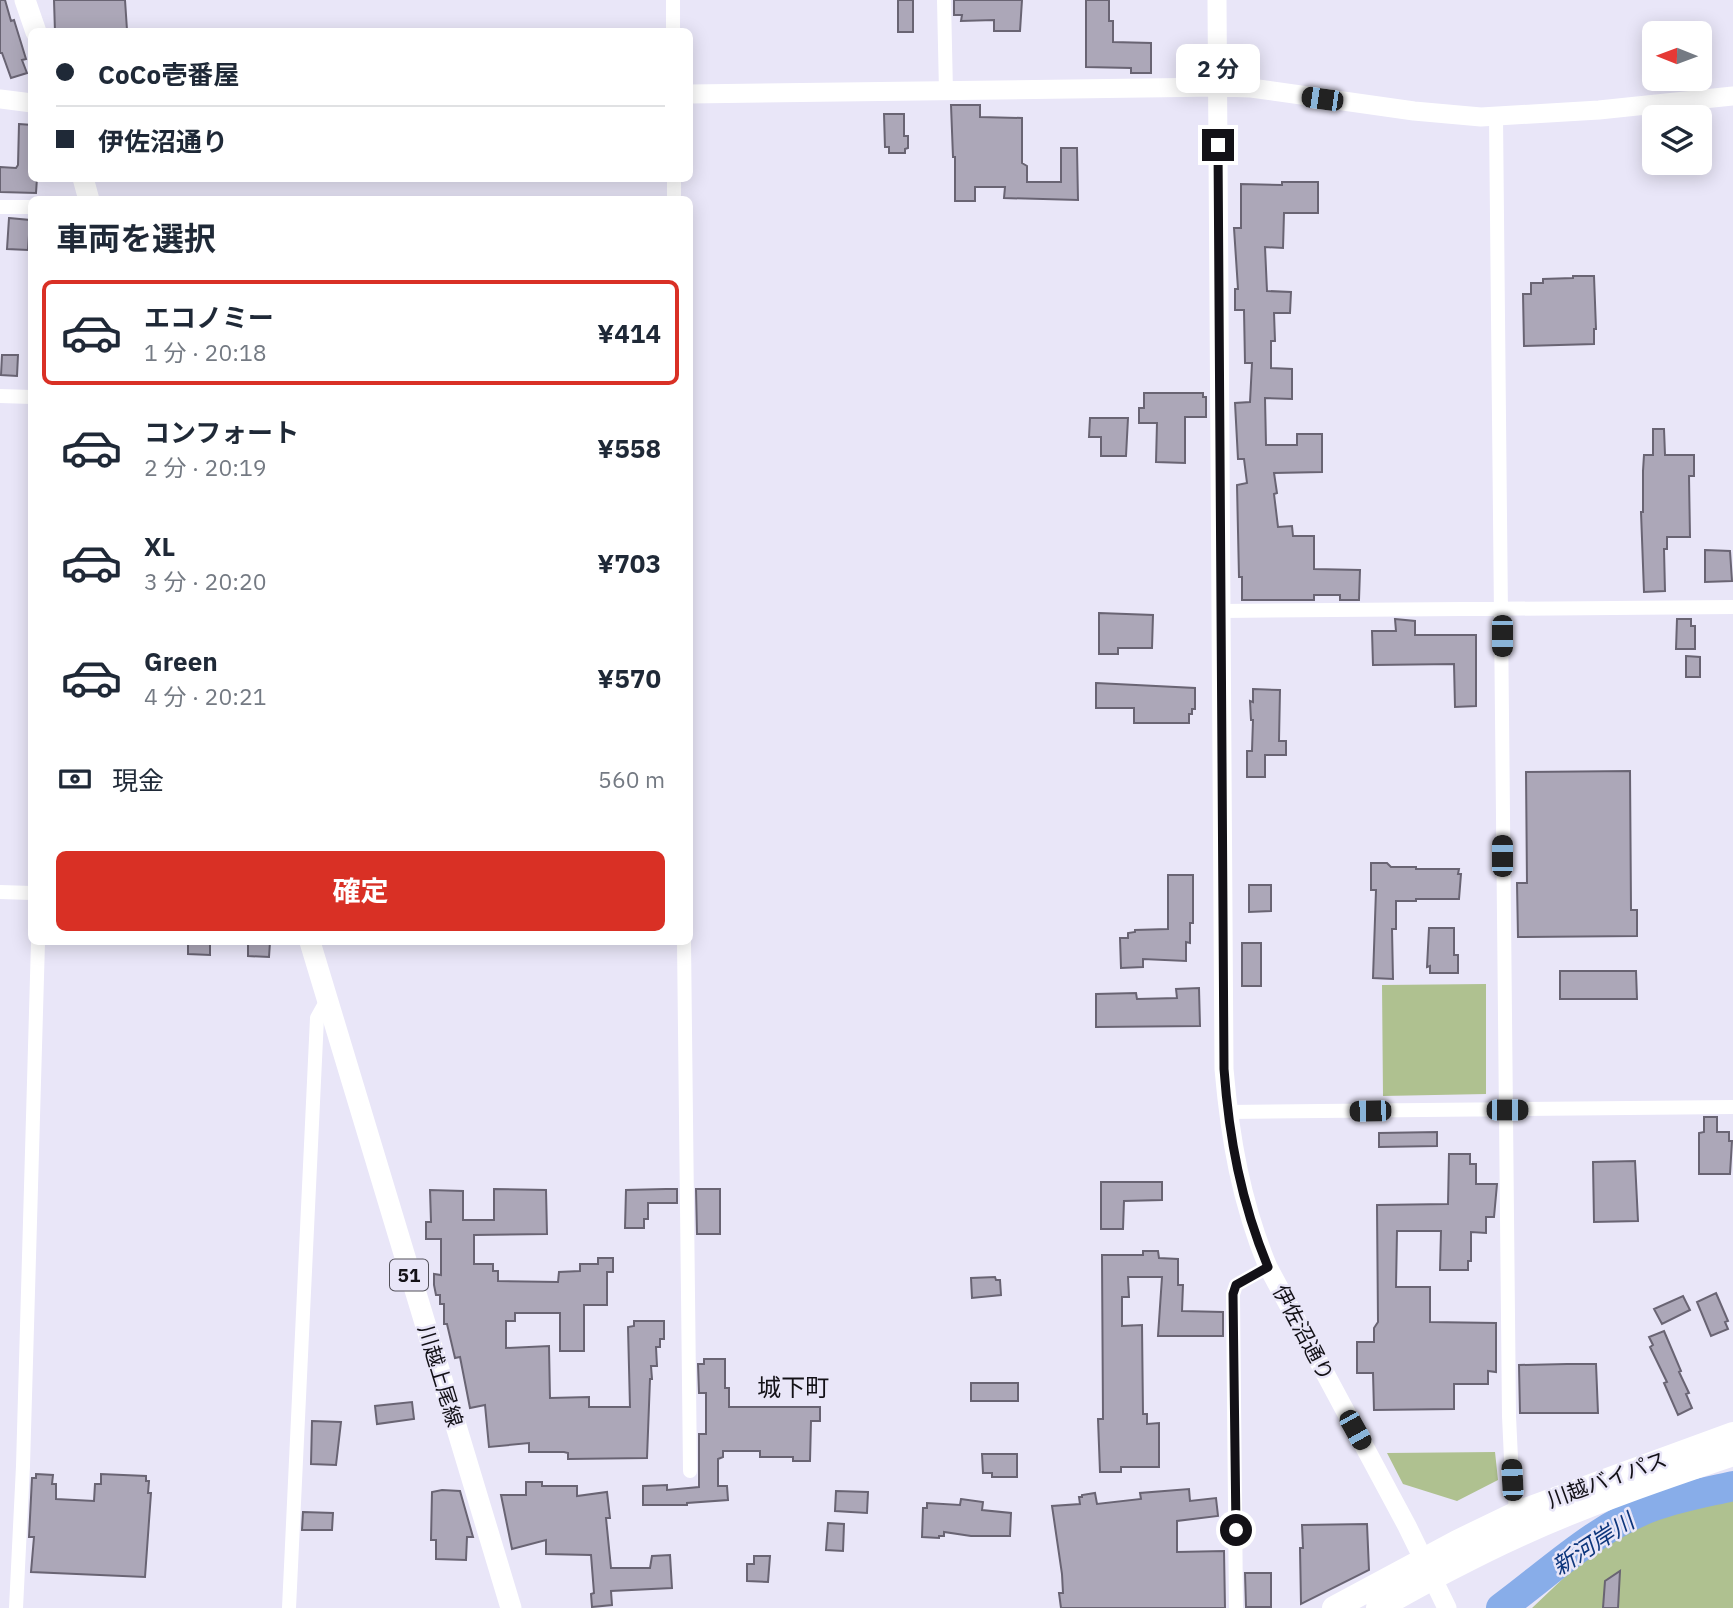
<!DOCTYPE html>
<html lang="ja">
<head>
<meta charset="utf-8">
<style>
	:root { --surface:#fff; --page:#f6f6f7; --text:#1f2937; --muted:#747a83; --line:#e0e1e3; --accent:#d93025 }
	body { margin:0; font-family:"IBM Plex Sans","Noto Sans JP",sans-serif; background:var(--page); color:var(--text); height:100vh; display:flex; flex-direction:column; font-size:26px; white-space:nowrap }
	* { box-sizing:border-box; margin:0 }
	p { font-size:23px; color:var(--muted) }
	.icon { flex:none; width:38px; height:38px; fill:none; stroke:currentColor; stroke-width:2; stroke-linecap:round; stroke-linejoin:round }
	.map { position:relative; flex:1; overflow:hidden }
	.sheet { position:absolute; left:28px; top:196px; width:665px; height:749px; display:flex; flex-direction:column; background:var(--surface); border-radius:10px; box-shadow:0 4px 18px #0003 }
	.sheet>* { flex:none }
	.hud { position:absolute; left:28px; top:28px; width:665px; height:154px; border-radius:10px; box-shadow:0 4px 18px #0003; display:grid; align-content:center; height:154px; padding:0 28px; background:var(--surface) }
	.needle { width:46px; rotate:271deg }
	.tools { position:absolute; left:1642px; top:21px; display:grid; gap:14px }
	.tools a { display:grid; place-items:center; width:70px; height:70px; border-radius:10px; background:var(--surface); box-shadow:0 4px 18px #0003; font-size:35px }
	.end { position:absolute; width:32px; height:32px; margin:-16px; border:9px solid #131117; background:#fff; box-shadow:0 0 0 4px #fff }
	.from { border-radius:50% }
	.bubble { position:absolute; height:49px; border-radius:10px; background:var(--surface); box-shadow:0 4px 18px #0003; font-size:23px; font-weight:700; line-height:49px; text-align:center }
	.car { position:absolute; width:21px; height:42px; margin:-21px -10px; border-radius:9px; box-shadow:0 0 5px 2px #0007; background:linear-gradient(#222 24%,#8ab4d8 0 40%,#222 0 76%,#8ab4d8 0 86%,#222 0) }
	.hud b { display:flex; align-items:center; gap:24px; height:66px; font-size:26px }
	.hud b+b { border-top:2px solid var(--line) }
	.hud i { width:18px; height:18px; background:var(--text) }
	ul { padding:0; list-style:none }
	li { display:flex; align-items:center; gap:21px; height:105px; margin:0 14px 10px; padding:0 14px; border:4px solid transparent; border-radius:10px }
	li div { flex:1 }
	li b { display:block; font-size:26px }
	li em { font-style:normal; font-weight:700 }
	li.selected { border-color:var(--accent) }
	li>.icon { width:63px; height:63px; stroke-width:1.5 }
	h2 { padding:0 28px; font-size:32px; line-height:84px }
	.pay { display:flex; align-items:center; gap:18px; height:77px; padding:0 28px; font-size:26px }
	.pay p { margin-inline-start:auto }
	.primary-button { display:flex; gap:14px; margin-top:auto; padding:14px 28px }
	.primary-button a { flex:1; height:80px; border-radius:10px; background:var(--accent); color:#fff; font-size:28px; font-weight:700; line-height:80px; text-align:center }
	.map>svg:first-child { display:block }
	.green { fill:#afc190 }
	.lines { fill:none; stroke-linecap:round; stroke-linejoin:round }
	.river { stroke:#88ade9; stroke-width:30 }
	.building { fill:#aca7b8; stroke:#696473; stroke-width:2 }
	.street { stroke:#fff; stroke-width:14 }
	.secondary { stroke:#fff; stroke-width:19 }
	.primary { stroke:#fff; stroke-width:21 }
	.highway { stroke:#fff; stroke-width:24 }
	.route { stroke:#131117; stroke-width:9 }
	.labels { text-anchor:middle; stroke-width:5; stroke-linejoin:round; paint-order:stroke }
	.shield { fill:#e9e6f8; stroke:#53515a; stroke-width:2 }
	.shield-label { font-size:19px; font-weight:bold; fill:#131117 }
	.street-label { font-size:21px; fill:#131117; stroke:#e9e6f8 }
	.water-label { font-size:23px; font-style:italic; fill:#0d367c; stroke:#e9e6f8 }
	.quarter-label { font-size:24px; fill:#131117; stroke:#e9e6f8 }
</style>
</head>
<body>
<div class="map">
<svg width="1733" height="1608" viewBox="0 0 1733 1608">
	<rect width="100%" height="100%" fill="#e9e6f8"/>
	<path class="green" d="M1486 984V1094L1383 1096 1382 985Z
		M1495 1452 1498 1480 1457 1501 1403 1484 1387 1453Z
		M1733 1498V1608H1532L1572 1570 1630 1526 1674 1509 1700 1507Z"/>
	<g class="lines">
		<path class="river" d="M1501 1608C1550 1572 1596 1527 1654 1506 1679 1497 1707 1492 1733 1486"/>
	</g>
	<path class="building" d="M0 0H5L11 21 14 20 26 59 22 60 27 73 11 78 2 53H0Z
		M54 0H125L127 30 55 32Z
		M898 0H913V32H898Z
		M954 0H1022L1020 31H994V20L961 21 962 15H954Z
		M1086 0H1109V21H1113V42L1151 43V73H1131V68L1086 67Z
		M951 105H980V117L1022 118V163L1027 166V182H1061V148H1077L1078 200 1004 198 1005 187H975V201H955V157H953Z
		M884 114H904V136H908V148L905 149V153H889V147H885Z
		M19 124 32 125V178H37L36 193 0 192V167L16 168 18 165Z
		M1282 182H1318V213H1284L1283 248 1265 247 1267 291 1291 292 1290 313H1274L1275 341H1271V368L1292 369V399L1265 398 1266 445H1297V434H1322V472L1274 473 1277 493 1274 494 1278 527 1292 526 1293 536H1314V569L1360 570 1359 600H1340V595H1314V600H1242V577H1239L1237 485 1247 483 1244 459H1238L1235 403 1250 402 1252 363H1245L1244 310H1235V289H1238L1234 228H1241V184L1282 185Z
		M9 218 30 220 28 250 7 249Z
		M1573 276H1594L1596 329H1594V344L1524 346 1523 294H1531V283H1543V279L1573 278Z
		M2 355H18L17 376 1 375Z
		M1144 393H1203V397H1206V417H1185V463L1156 462 1157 423H1139V408H1144Z
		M1090 418H1128L1126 456H1101V437H1089Z
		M1653 429H1664L1665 455H1694V476H1689L1690 537H1667V549H1664L1665 591 1644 592 1641 512H1643V471L1644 455H1653Z
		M1705 550 1730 551 1732 581 1705 582Z
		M1099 613 1153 615 1152 648H1118V654H1099Z
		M1395 619 1415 621V635H1476V706L1455 707 1454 664 1373 665 1372 631H1396Z
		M1677 619H1691V626H1695V649H1676Z
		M1686 656 1700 657V677H1686Z
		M1096 683 1195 688V709H1192V714H1189V723H1134V708H1096Z
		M1253 689 1280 690 1279 741H1286V755H1265V777H1247V751H1252L1253 720H1251L1250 701 1253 702Z
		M1630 771 1631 910H1637V936L1518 937 1517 883H1527L1526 772Z
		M1371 863H1387L1391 867H1416V869H1459L1458 874H1461L1459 899H1416V901H1396V929H1392L1393 979 1373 978 1376 890H1371Z
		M1168 875H1193V923H1190V943L1186 942V961L1143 959V967L1121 968 1120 938H1128V933L1135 932V930L1168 929Z
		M1249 885H1271V911L1249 912Z
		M1429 928H1454V955H1458V973H1430V966L1427 967Z
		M188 942H210V955L188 954Z
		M248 942H270L269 957 248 956Z
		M1242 943H1261V986H1242Z
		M1560 971H1636L1637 999H1560Z
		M1199 988 1200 1026 1096 1027V994L1136 993 1137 999 1177 998 1176 989Z
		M1704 1117H1717V1132H1729V1141H1732L1730 1174H1699V1133L1704 1132Z
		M1437 1132V1146L1379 1147V1133Z
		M1449 1154H1470V1164H1476V1184H1497L1494 1217H1486V1233L1471 1232V1261H1468V1270H1440L1441 1231H1397L1396 1287H1430V1322L1496 1323V1372L1488 1371V1384H1454V1409L1374 1410 1373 1373H1357V1342H1374V1328L1378 1322 1377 1205 1448 1204Z
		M1635 1161 1638 1221 1594 1222 1593 1162Z
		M1101 1182H1162V1200L1124 1201 1123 1229H1101Z
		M494 1189 546 1190 547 1234 474 1235V1264H493V1271H498V1281L558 1282 559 1272 580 1271V1264H598V1258H613V1272H607V1305H584V1351H560V1313H515V1321H506V1348L549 1346 550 1398 589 1397V1407H630L628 1327 634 1326V1321H664V1339H660V1347H656L657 1366H651L652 1379H650L647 1458 568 1459V1453L564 1452H529V1443L489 1447 485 1405 470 1408 460 1357 455 1358 447 1324H444V1304H440V1295H436L434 1285V1274L441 1275V1239H426V1222H431L430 1190 463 1191V1220H494Z
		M666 1189H677V1203H648V1219H644V1228H625L626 1190Z
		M696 1189H720V1234H697Z
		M1143 1251H1158L1159 1258 1178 1259V1285H1183L1182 1311 1223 1312V1336H1158L1162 1277H1128L1129 1297H1122V1326L1142 1325 1143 1414H1147V1424L1159 1423V1467H1121V1472H1100L1098 1419H1103L1102 1255H1143Z
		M995 1277 996 1280H1000L1001 1295 972 1298 971 1278Z
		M1716 1293 1728 1321 1725 1322 1728 1329 1711 1336 1697 1302Z
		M1683 1296 1690 1310 1662 1324 1654 1309Z
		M1664 1331 1681 1371 1679 1372 1689 1393 1686 1394 1692 1408 1678 1415 1664 1383 1667 1382 1650 1347 1653 1345 1649 1337Z
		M704 1359H725V1388H729V1407H820V1421H811L810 1461H793V1457H760V1451H723V1457L718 1459V1486H727L728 1500 687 1503V1505H643V1486L667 1485V1490L699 1487V1434H706V1393H699L698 1364H704Z
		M1567 1364H1596L1598 1413H1520L1519 1365Z
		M971 1383H1018V1401H971Z
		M412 1402 414 1419 377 1424 375 1406Z
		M312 1421 341 1422 336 1465 311 1464Z
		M982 1454H1017V1477H992V1473H983Z
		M36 1474 53 1475 52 1484H56V1499L94 1501 95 1484H101V1474L146 1476V1481H149L148 1493H151L145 1577 31 1572 34 1537H29L32 1478H36Z
		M526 1482H542V1486H577V1496L607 1492 610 1518H606L611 1568H650L652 1556 670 1555 672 1588 611 1591 612 1605 592 1607 591 1594 594 1593 591 1555 546 1554V1540L512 1549 501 1495H526Z
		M1189 1489 1190 1501 1216 1498 1218 1516 1177 1521V1552L1224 1551 1225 1608H1061L1059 1593H1063L1062 1574 1052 1506 1080 1504 1079 1497H1082V1495L1095 1493 1097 1504 1141 1499 1140 1493Z
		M442 1490 460 1491 473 1537H467L466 1560 436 1559V1540H431L432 1492Z
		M836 1491 868 1492 867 1513 835 1511Z
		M961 1499 983 1502 982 1510 1011 1513 1010 1536H971L944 1532V1536H939V1538L922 1537 923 1508H927V1503L960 1505Z
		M303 1512 333 1513 332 1530H302Z
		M828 1523 844 1524 843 1551 826 1550Z
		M1367 1524 1369 1570 1301 1604 1300 1548H1303L1302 1525Z
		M754 1556H770L768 1582 747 1581V1564H754Z
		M1620 1571 1618 1608H1603L1605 1581Z
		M1245 1573H1271V1607H1246Z"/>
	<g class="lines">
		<path class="street" d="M673 0V32
			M944 0 946 92
			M1496 117 1509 1416 1512 1480 1517 1513
			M674 178V200
			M0 207H32
			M0 396 32 397
			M1222 611 1733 607
			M0 892 32 893
			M684 942 690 1471
			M1228 1112 1733 1107
			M16 1608 23 1466 38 942
			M289 1608 317 1018 327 1000
			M1236 1608 1233 1294 1236 1285 1268 1267"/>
		<path class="secondary" d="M1217 0 1224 1069C1230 1138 1241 1202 1268 1267L1407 1526 1447 1608
			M690 94 1218 87 1251 88 1414 111 1481 117 1599 110 1733 96
			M0 99 32 103"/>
		<path class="primary" d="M25 0 36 32
			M83 178 89 200
			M310 942 511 1608"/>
		<path class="highway" d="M1334 1608 1457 1542 1517 1513 1733 1434
			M1378 1608C1425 1582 1472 1556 1521 1534 1589 1503 1662 1478 1733 1454"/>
	</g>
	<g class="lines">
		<path class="route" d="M1218 145 1224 1069C1229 1138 1241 1202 1268 1267L1236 1285 1233 1294 1236 1530"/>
	</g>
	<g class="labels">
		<rect class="shield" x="390" y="1259.5" width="38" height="31" rx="5"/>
		<g class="shield-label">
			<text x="409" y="1282">51</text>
		</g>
		<g class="street-label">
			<text transform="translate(1303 1333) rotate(62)" y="7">伊佐沼通り</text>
			<text transform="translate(440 1376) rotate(73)" y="7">川越上尾線</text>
			<text transform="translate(1607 1480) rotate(-20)" y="7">川越バイパス</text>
		</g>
		<g class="water-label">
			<text transform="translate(1593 1544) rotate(-33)" y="8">新河岸川</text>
		</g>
		<g class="quarter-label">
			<text x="793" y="1396">城下町</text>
		</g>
	</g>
</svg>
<div class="tools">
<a><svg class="needle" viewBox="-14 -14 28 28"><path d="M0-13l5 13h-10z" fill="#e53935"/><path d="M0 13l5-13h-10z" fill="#747a83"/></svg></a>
<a><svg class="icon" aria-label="layers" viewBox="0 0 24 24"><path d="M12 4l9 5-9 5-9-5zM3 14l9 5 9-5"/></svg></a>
</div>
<i class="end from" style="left:1236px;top:1530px"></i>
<i class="end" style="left:1218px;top:145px"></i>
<div class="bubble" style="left:1176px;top:44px;width:84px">2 分</div>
<i class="car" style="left:1322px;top:99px;rotate:278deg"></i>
<i class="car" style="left:1502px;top:636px;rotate:180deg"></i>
<i class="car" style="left:1502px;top:856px;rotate:0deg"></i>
<i class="car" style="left:1507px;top:1110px;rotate:90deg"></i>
<i class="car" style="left:1370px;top:1111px;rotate:269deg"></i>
<i class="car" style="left:1355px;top:1430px;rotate:151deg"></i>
<i class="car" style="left:1512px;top:1480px;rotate:357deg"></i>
<div class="hud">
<b><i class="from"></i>CoCo壱番屋</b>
<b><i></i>伊佐沼通り</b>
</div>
<section class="sheet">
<h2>車両を選択</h2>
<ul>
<li class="selected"><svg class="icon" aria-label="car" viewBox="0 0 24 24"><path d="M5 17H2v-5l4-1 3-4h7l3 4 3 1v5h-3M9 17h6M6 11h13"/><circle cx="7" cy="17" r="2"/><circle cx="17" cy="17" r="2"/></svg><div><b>エコノミー</b><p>1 分 · 20:18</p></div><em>¥414</em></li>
<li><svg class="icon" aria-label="car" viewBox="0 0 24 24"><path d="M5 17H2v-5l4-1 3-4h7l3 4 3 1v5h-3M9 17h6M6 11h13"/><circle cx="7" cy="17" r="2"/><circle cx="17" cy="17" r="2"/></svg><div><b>コンフォート</b><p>2 分 · 20:19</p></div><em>¥558</em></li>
<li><svg class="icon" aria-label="car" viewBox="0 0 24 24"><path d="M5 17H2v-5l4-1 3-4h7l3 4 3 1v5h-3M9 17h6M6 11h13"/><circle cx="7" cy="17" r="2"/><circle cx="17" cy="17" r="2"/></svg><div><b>XL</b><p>3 分 · 20:20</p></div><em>¥703</em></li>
<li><svg class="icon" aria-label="car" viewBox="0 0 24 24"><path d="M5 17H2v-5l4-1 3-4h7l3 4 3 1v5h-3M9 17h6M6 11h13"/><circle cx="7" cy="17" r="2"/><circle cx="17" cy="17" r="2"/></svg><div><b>Green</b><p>4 分 · 20:21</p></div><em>¥570</em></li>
</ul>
<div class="pay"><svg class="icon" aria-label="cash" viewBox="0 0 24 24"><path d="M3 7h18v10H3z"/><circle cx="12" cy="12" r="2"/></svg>現金<p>560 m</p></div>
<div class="primary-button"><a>確定</a></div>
</section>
</div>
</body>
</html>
